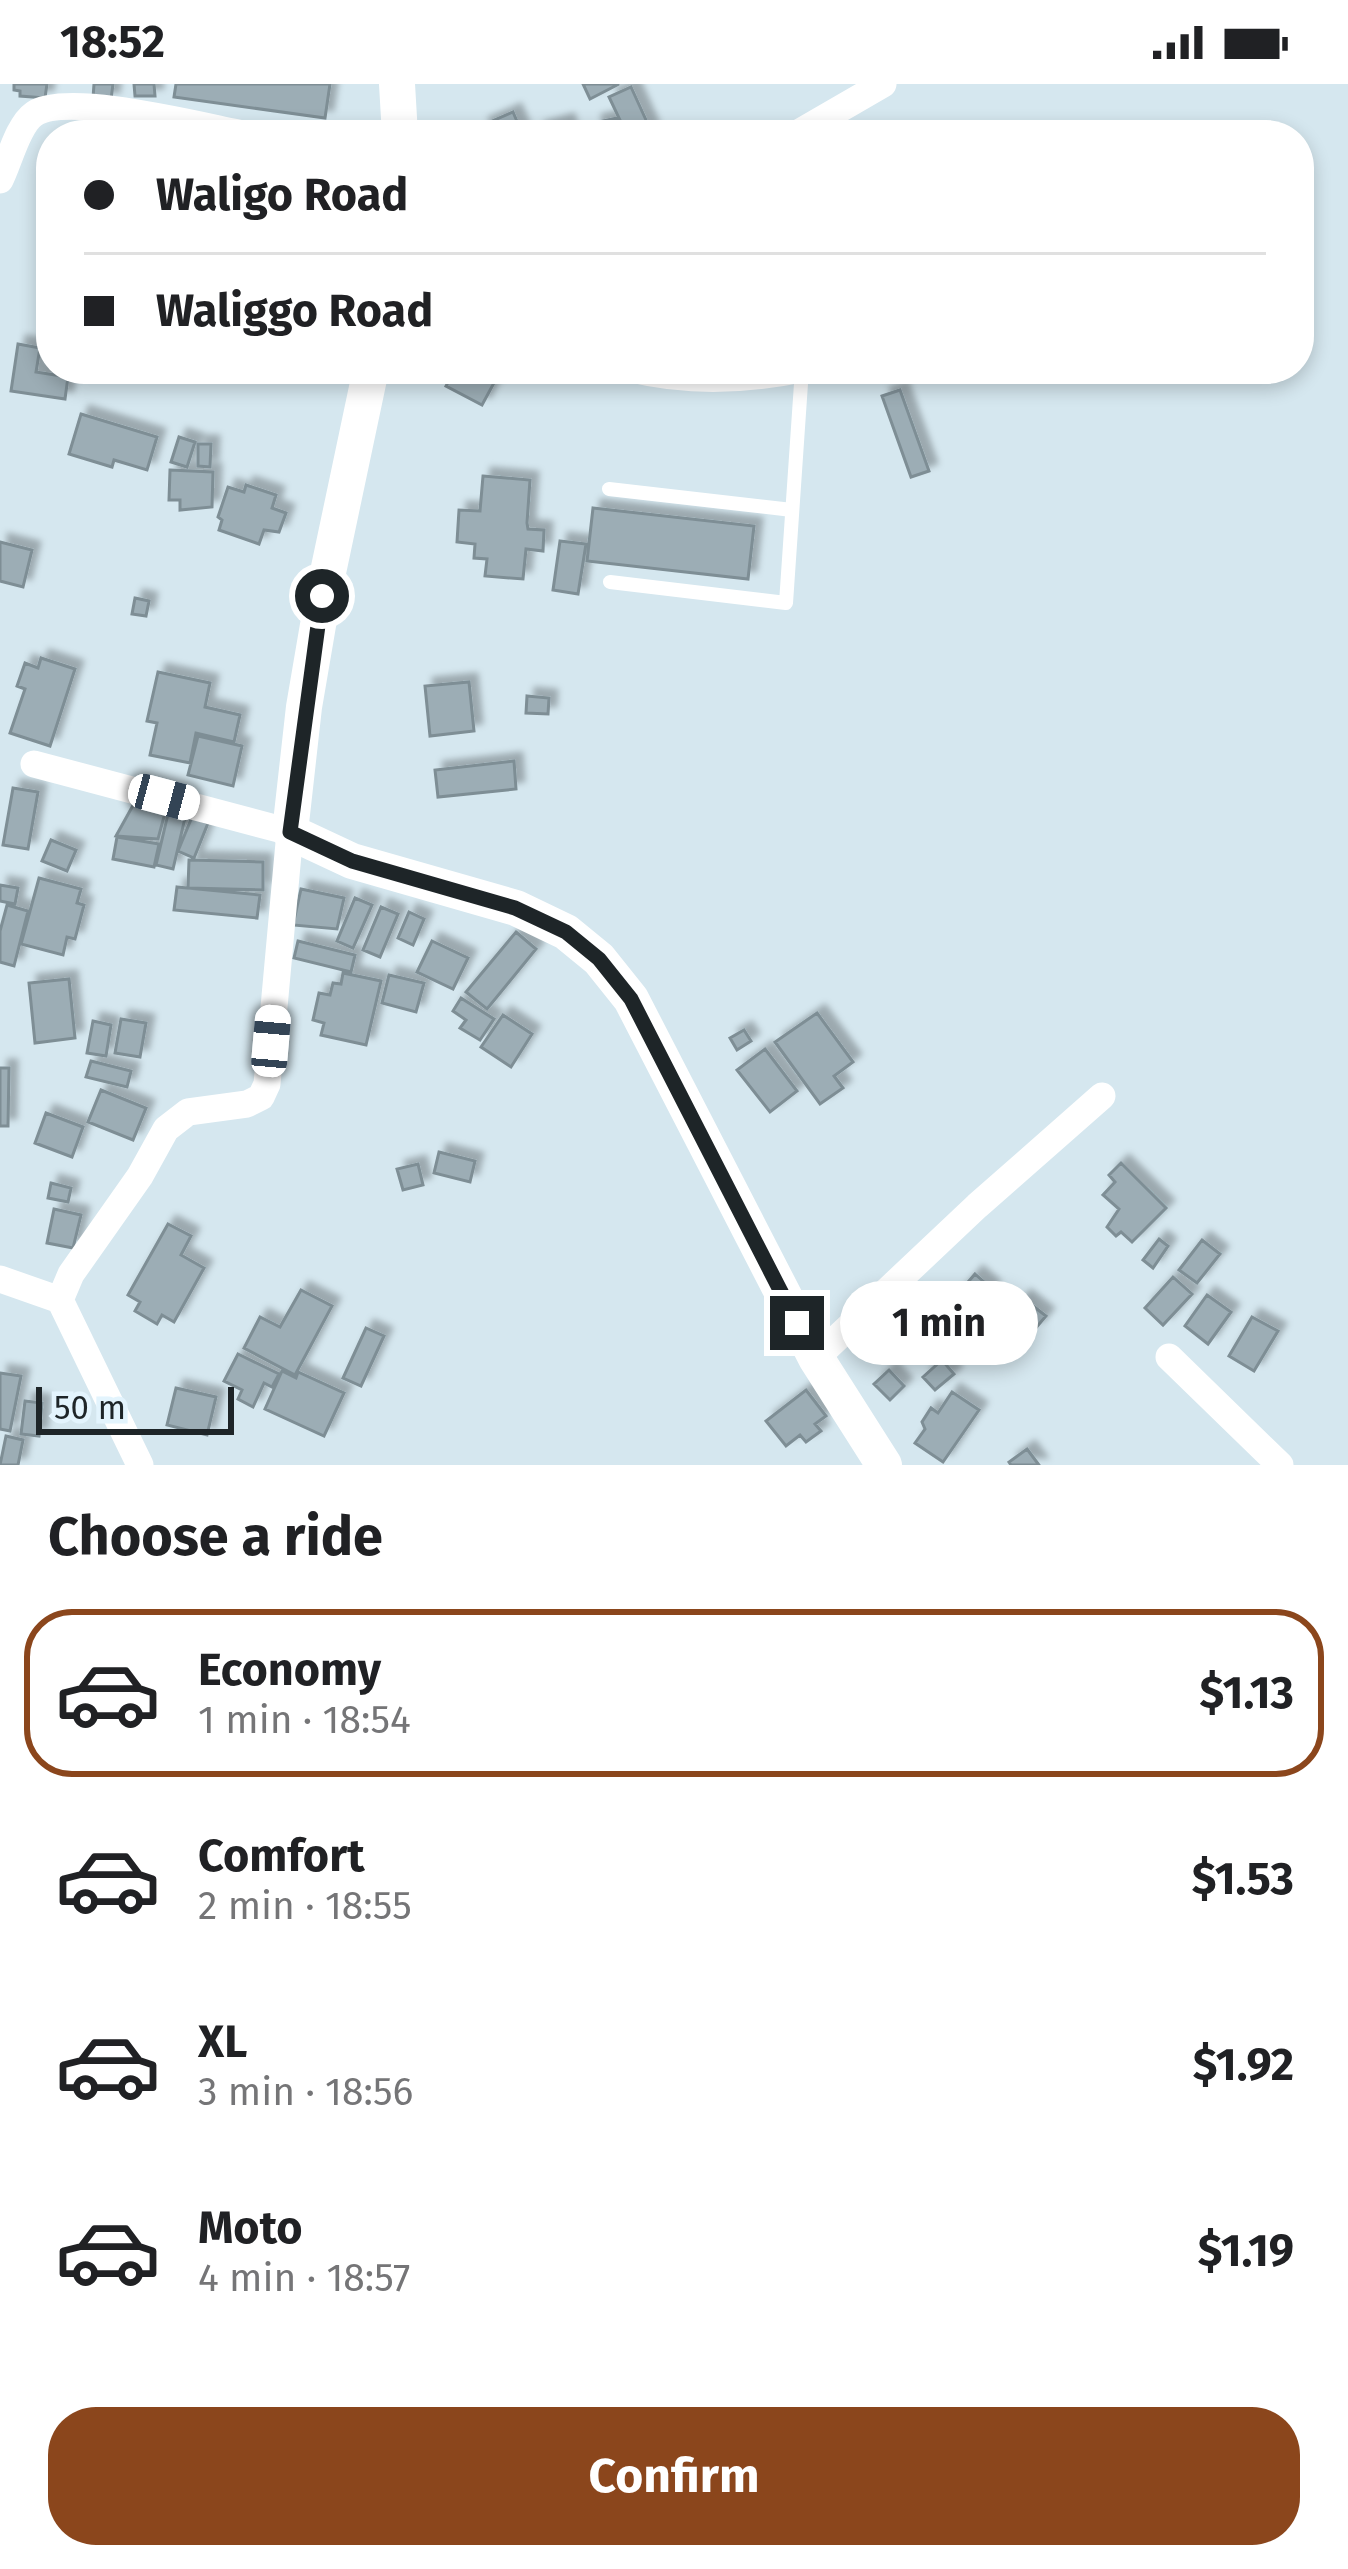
<!DOCTYPE html>
<html lang="en">
<head>
<meta charset="utf-8">
<style>
	:root { --surface:#fff; --page:#f2f2f2; --text:#202124; --muted:#757577; --line:#e0e0e0; --accent:#8b461c }
	body { margin:0; font-family:"Fira Sans",sans-serif; background:var(--page); color:var(--text); height:100vh; display:flex; flex-direction:column; font-size:45px; white-space:nowrap }
	* { box-sizing:border-box; margin:0 }
	p { font-size:39px; color:var(--muted) }
	.icon { flex:none; width:66px; height:66px; fill:none; stroke:currentColor; stroke-width:2; stroke-linecap:round; stroke-linejoin:round }
	.map { position:relative; height:1381px; overflow:hidden }
	.sheet { display:flex; flex-direction:column; background:var(--surface); flex:1 }
	.sheet>* { flex:none }
	.top-card { position:absolute; left:36px; top:36px; width:1278px; height:264px; border-radius:48px; box-shadow:0 6px 18px #0003; display:grid; align-content:center; height:264px; padding:0 48px; background:var(--surface) }
	.scale { position:absolute; left:36px; bottom:30px; width:198px; box-sizing:border-box; padding-left:12px; border:6px solid #1e2528; border-top:0; font-size:33px; line-height:42px; white-space:nowrap; color:#1e2528; -webkit-text-stroke:9px #e3f4fd; paint-order:stroke }
	.end { position:absolute; width:54px; height:54px; margin:-27px; border:15px solid #1e2528; background:#fff; box-shadow:0 0 0 6px #fff }
	.from { border-radius:50% }
	.bubble { position:absolute; height:84px; border-radius:42px; background:var(--surface); box-shadow:0 6px 18px #0003; font-size:39px; font-weight:700; line-height:84px; text-align:center }
	.car { position:absolute; width:36px; height:72px; margin:-36px -18px; border-radius:15px; box-shadow:0 0 9px 3px #0007; background:linear-gradient(#fff 24%,#345 0 40%,#fff 0 76%,#345 0 86%,#fff 0) }
	.top-card b { display:flex; align-items:center; gap:42px; height:114px; font-size:45px }
	.top-card b+b { border-top:3px solid var(--line) }
	.top-card i { width:30px; height:30px; background:var(--text) }
	ul { padding:0; list-style:none }
	li { display:flex; align-items:center; gap:36px; height:168px; margin:0 24px 18px; padding:0 24px; border:6px solid transparent; border-radius:48px }
	li div { flex:1 }
	li b { display:block; font-size:45px }
	li em { font-style:normal; font-weight:700 }
	li.selected { border-color:var(--accent) }
	li>.icon { width:108px; height:108px; stroke-width:1.5 }
	h2 { padding:0 48px; font-size:54px; line-height:144px }
	.button { display:flex; gap:24px; margin-top:auto; padding:24px 48px }
	.button a { flex:1; height:138px; border-radius:48px; background:var(--accent); color:#fff; font-size:48px; font-weight:700; line-height:138px; text-align:center }
	.status { display:flex; justify-content:space-between; align-items:center; height:84px; padding:0 60px; background:var(--surface); direction:ltr }
	.status svg { height:33px; fill:currentColor }
	.map>svg:first-child { display:block }
	.building { fill:#9cadb5; stroke:#7e8e95; stroke-width:3; filter:url(#shadow) }
	.lines { fill:none; stroke-linecap:round; stroke-linejoin:round }
	.lane { stroke:#fff; stroke-width:14 }
	.street { stroke:#fff; stroke-width:27 }
	.secondary { stroke:#fff; stroke-width:36 }
	.route { stroke:#1e2528; stroke-width:15 }
</style>
</head>
<body>
<div class="status"><b>18:52</b><svg viewBox="0 0 49 12"><path d="M0 12V9h3v3zM5 12V6h3v6zM10 12V3h3v9zM15 12V0h3v12zM26 1h20v11H26zM47 4h2v5h-2z"/></svg></div>
<div class="map">
<svg width="1348" height="1381" viewBox="0 0 1348 1381">
	<defs>
		<filter id="shadow"><feDropShadow dx="8" dy="-8" stdDeviation="3" flood-color="#0004"/></filter>
	</defs>
	<rect width="100%" height="100%" fill="#d5e7ef"/>
	<path class="building" d="M14 0H47L45 14 20 12V7L14 6Z
		M94 0H113L111 16 93 14Z
		M134 0H154L155 12H135Z
		M176 0H330L325 34 174 13Z
		M583 0H619L590 15Z
		M631 3 651 47 643 51H627L609 13Z
		M513 28 522 49 485 51 481 42Z
		M617 34 621 51H596L594 39Z
		M566 38 570 51H539L537 46Z
		M85 40 108 41 107 51H84Z
		M18 260 40 264 36 288 68 293 65 315 11 307Z
		M455 285H500L501 286 482 321 446 302Z
		M900 306 929 387 911 393 882 312Z
		M81 330 157 353 147 386 114 376 112 383 69 370Z
		M179 353 195 358 187 383 171 378Z
		M198 360H211L210 383 198 382Z
		M170 386 213 388 212 423 180 426V416H169Z
		M483 392 530 396 527 439 528 445 544 446 543 467 526 465 523 495 485 492 487 475 474 474 475 460 457 458 459 426 480 427Z
		M246 401 276 411 272 424 286 429 279 448 264 446 259 460 219 446 222 436 218 433 228 403 244 408Z
		M593 424 754 442 748 495 587 477Z
		M560 457 586 460 578 510 553 506Z
		M0 458 32 466 23 503 0 497Z
		M135 514 149 517 146 532 132 530Z
		M41 574 75 585 50 662 10 649 25 605 17 602 25 579 38 584Z
		M158 588 210 599 205 623 240 631 234 658 196 649 190 679 150 671 157 639 147 637Z
		M469 598 474 647 430 652 425 602Z
		M527 612 549 614 548 630 526 629Z
		M198 652 242 662 233 702 188 691Z
		M514 677 516 705 438 713 435 686Z
		M13 704 38 708 28 765 3 761Z
		M136 716 165 729 158 755 116 752Z
		M168 730 185 734 173 785 156 781Z
		M192 733 208 739 194 774 178 767Z
		M117 753 159 760 154 783 113 775Z
		M51 756 76 766 67 787 42 777Z
		M189 776 263 778V806L188 804Z
		M39 794 81 805 77 819 84 821 75 855 67 853 63 871 21 860Z
		M0 801 18 804 15 820 0 817Z
		M177 803 260 811 257 834 174 826Z
		M301 805 344 814 337 845 293 841Z
		M355 814 372 821 353 864 337 857Z
		M7 821 28 827 14 882 0 878V847Z
		M381 823 398 830 380 873 363 866Z
		M409 828 424 835 413 861 398 854Z
		M516 848 536 865 487 925 466 908Z
		M298 857 355 871 351 888 294 874Z
		M432 857 468 874 453 905 417 888Z
		M343 889 381 897 366 961 321 951 324 939 313 936 319 909 330 911 333 899 341 900Z
		M389 891 424 899 416 928 382 919Z
		M69 895 75 954 35 959 29 899Z
		M461 914 494 935 480 956 460 944 466 936 453 927Z
		M817 929 853 978 834 992 843 1004 820 1020 775 958Z
		M503 931 532 950 511 983 481 963Z
		M121 935 146 939 140 973 115 969Z
		M93 937 111 941 106 972 87 969Z
		M744 946 751 957 737 966 730 954Z
		M765 965 797 1007 770 1028 737 986Z
		M91 977 131 987 127 1003 86 993Z
		M0 984H9L8 1042H0Z
		M101 1006 146 1024 133 1056 88 1038Z
		M46 1029 83 1043 72 1073 35 1059Z
		M439 1068 475 1077 470 1098 434 1089Z
		M1121 1079 1166 1124 1132 1158 1121 1148 1116 1152 1107 1143 1119 1125 1103 1111 1115 1098 1109 1091Z
		M418 1080 423 1101 403 1106 397 1085Z
		M51 1099 71 1104 68 1118 48 1114Z
		M54 1125 81 1131 73 1164 47 1159Z
		M168 1140 191 1152 181 1171 204 1184 174 1238 162 1231 157 1240 135 1227 140 1218 128 1211Z
		M1159 1155 1168 1162 1153 1184 1143 1176Z
		M1202 1156 1220 1170 1197 1199 1179 1186Z
		M975 1190 992 1205 961 1242 943 1227Z
		M1173 1193 1192 1210 1163 1241 1145 1224Z
		M301 1206 332 1222 295 1291 244 1264 260 1233 280 1243Z
		M909 1211 928 1227 916 1240 897 1223Z
		M1207 1211 1231 1228 1208 1260 1185 1242Z
		M1023 1214 1046 1232 1035 1245 1013 1227Z
		M1252 1233 1278 1247 1254 1287 1229 1272Z
		M366 1244 384 1252 361 1302 343 1294Z
		M238 1270 279 1290 272 1303 264 1299 253 1323 238 1315 242 1306 224 1297Z
		M942 1276 954 1290 935 1306 923 1293Z
		M889 1286 904 1302 890 1316 874 1300Z
		M282 1287 296 1294 298 1288 344 1309 324 1352 265 1325Z
		M0 1289 21 1292 10 1347 0 1345Z
		M176 1304 216 1313 207 1351 167 1341Z
		M806 1306 826 1332 815 1340 821 1347 806 1358 800 1351 786 1362 766 1337Z
		M952 1308 979 1326 943 1378 915 1359 925 1345 922 1338 931 1324 938 1329Z
		M25 1317 42 1319 39 1352 21 1350Z
		M6 1352 23 1356 18 1381H0Z
		M1027 1365 1039 1381H1011L1009 1378Z"/>
	<g class="lines">
		<path class="lane" d="M609 405 792 426
			M610 498 786 519 802 285"/>
		<path class="street" d="M795 51 883 0
			M0 96C9 78 18 41 34 30 67 7 205 43 248 51
			M631 285C689 299 744 297 801 285
			M34 680 290 748 267 1000 261 1013 247 1020 188 1028 166 1045 140 1092 71 1190 60 1216 140 1381
			M0 1195 60 1216
			M1169 1273 1280 1381
			M816 1274 977 1122 1102 1012"/>
		<path class="secondary" d="M397 0 400 51
			M371 285 323 512 304 623 290 748 352 777 516 824 566 848 599 875 631 915 816 1274 884 1381"/>
	</g>
	<g class="lines">
		<path class="route" d="M322 512 290 748 352 777 515 824 566 848 599 875 631 915 797 1239"/>
	</g>
</svg>
<div class="scale">50 m</div>
<i class="end from" style="left:322px;top:512px"></i>
<i class="end" style="left:797px;top:1239px"></i>
<div class="bubble" style="left:840px;top:1197px;width:198px">1 min</div>
<i class="car" style="left:164px;top:713px;rotate:105deg"></i>
<i class="car" style="left:271px;top:957px;rotate:5deg"></i>
<div class="top-card">
<b><i class="from"></i>Waligo Road</b>
<b><i></i>Waliggo Road</b>
</div>
</div>
<section class="sheet">
<h2>Choose a ride</h2>
<ul>
<li class="selected"><svg class="icon" aria-label="car" viewBox="0 0 24 24"><path d="M5 17H2v-5l4-1 3-4h7l3 4 3 1v5h-3M9 17h6M6 11h13"/><circle cx="7" cy="17" r="2"/><circle cx="17" cy="17" r="2"/></svg><div><b>Economy</b><p>1 min · 18:54</p></div><em>$1.13</em></li>
<li><svg class="icon" aria-label="car" viewBox="0 0 24 24"><path d="M5 17H2v-5l4-1 3-4h7l3 4 3 1v5h-3M9 17h6M6 11h13"/><circle cx="7" cy="17" r="2"/><circle cx="17" cy="17" r="2"/></svg><div><b>Comfort</b><p>2 min · 18:55</p></div><em>$1.53</em></li>
<li><svg class="icon" aria-label="car" viewBox="0 0 24 24"><path d="M5 17H2v-5l4-1 3-4h7l3 4 3 1v5h-3M9 17h6M6 11h13"/><circle cx="7" cy="17" r="2"/><circle cx="17" cy="17" r="2"/></svg><div><b>XL</b><p>3 min · 18:56</p></div><em>$1.92</em></li>
<li><svg class="icon" aria-label="car" viewBox="0 0 24 24"><path d="M5 17H2v-5l4-1 3-4h7l3 4 3 1v5h-3M9 17h6M6 11h13"/><circle cx="7" cy="17" r="2"/><circle cx="17" cy="17" r="2"/></svg><div><b>Moto</b><p>4 min · 18:57</p></div><em>$1.19</em></li>
</ul>
<div class="button"><a>Confirm</a></div>
</section>
</body>
</html>
